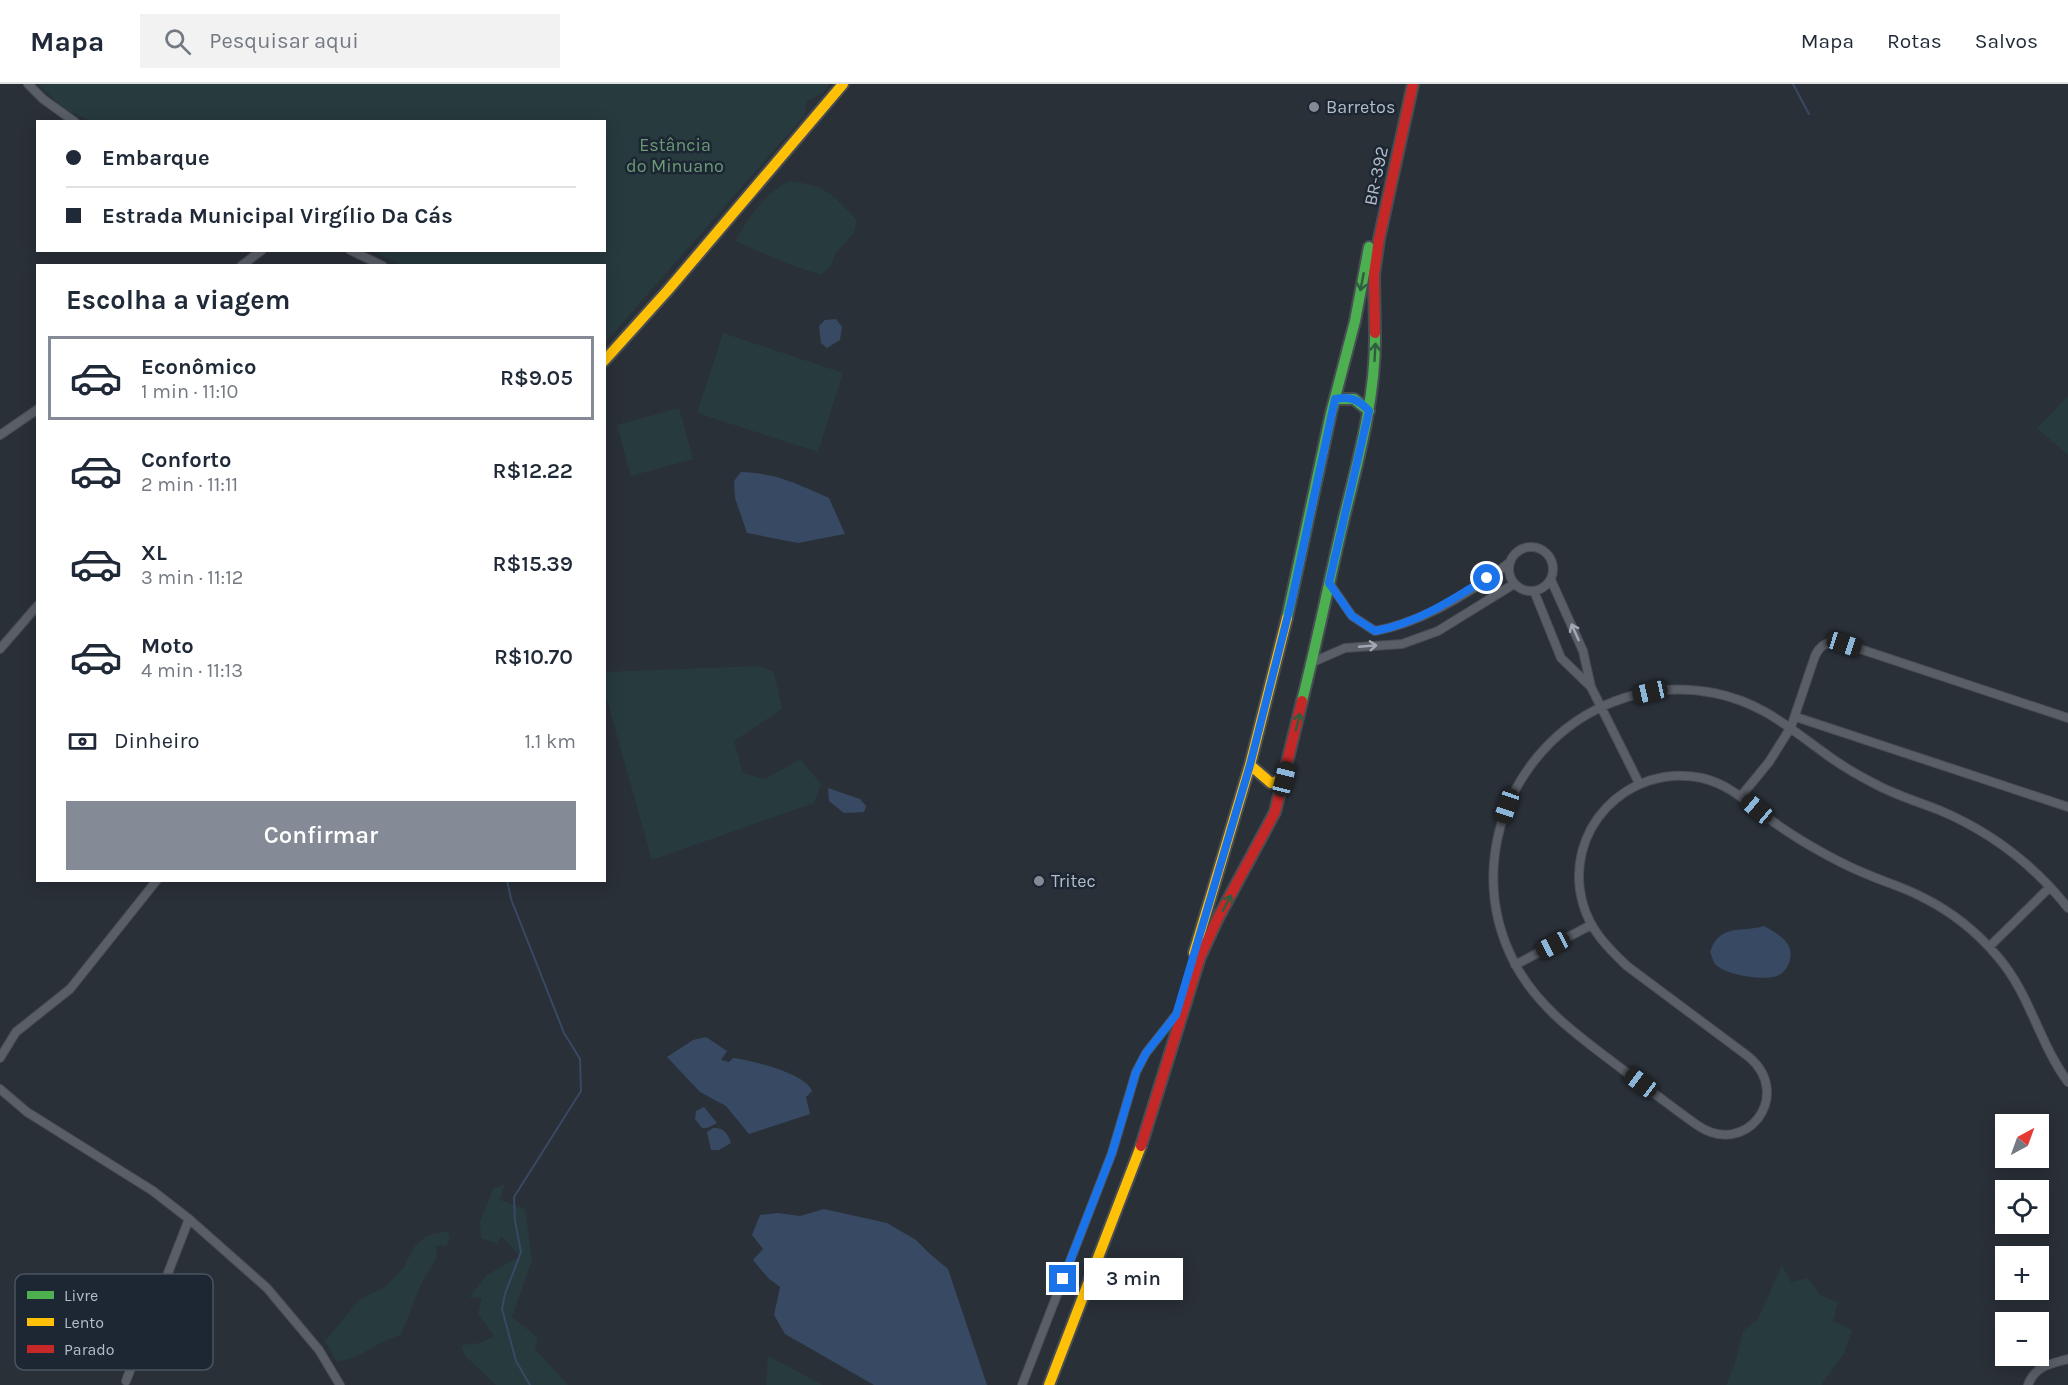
<!DOCTYPE html>
<html lang="pt">
<head>
<meta charset="utf-8">
<style>
	:root { --surface:#fff; --page:#f2f2f3; --text:#1f2937; --muted:#747a83; --line:#e0e1e3; --accent:#848b96 }
	body { margin:0; font-family:Karla,sans-serif; background:var(--page); color:var(--text); height:100vh; display:flex; flex-direction:column; font-size:22px; white-space:nowrap }
	* { box-sizing:border-box; margin:0 }
	p { font-size:20px; color:var(--muted) }
	.icon { flex:none; width:33px; height:33px; fill:none; stroke:currentColor; stroke-width:2; stroke-linecap:round; stroke-linejoin:round }
	.map { position:relative; flex:1; overflow:hidden }
	.panel { position:absolute; left:36px; top:180px; width:570px; height:618px; display:flex; flex-direction:column; background:var(--surface); border-radius:0px; box-shadow:0 3px 15px #0003 }
	.panel>* { flex:none }
	.banner { position:absolute; left:36px; top:36px; width:570px; height:132px; border-radius:0px; box-shadow:0 3px 15px #0003; display:grid; align-content:center; height:132px; padding:0 30px; background:var(--surface) }
	.needle { width:39px; rotate:41deg }
	.buttons { position:absolute; left:1995px; top:1030px; display:grid; gap:12px }
	.buttons a { display:grid; place-items:center; width:54px; height:54px; border-radius:0px; background:var(--surface); box-shadow:0 3px 15px #0003; font-size:30px }
	.end { position:absolute; width:27px; height:27px; margin:-14px; border:8px solid #1a73e8; background:#fff; box-shadow:0 0 0 3px #fff }
	.from { border-radius:50% }
	.bubble { position:absolute; height:42px; border-radius:0px; background:var(--surface); box-shadow:0 3px 15px #0003; font-size:20px; font-weight:600; line-height:42px; text-align:center }
	.car { position:absolute; width:18px; height:36px; margin:-18px -9px; border-radius:8px; box-shadow:0 0 4px 2px #0007; background:linear-gradient(#222 24%,#8ab4d8 0 40%,#222 0 76%,#8ab4d8 0 86%,#222 0) }
	.banner b { display:flex; align-items:center; gap:21px; height:57px; font-size:22px }
	.banner b+b { border-top:2px solid var(--line) }
	.banner i { width:15px; height:15px; background:var(--text) }
	ul { padding:0; list-style:none }
	li { display:flex; align-items:center; gap:18px; height:84px; margin:0 12px 9px; padding:0 18px; border:3px solid transparent; border-radius:0px }
	li div { flex:1 }
	li b { display:block; font-size:22px }
	li em { font-style:normal; font-weight:600 }
	li.on { border-color:var(--accent) }
	li>.icon { width:54px; height:54px; stroke-width:1.5 }
	h2 { padding:0 30px; font-size:27px; line-height:72px }
	.pay { display:flex; align-items:center; gap:15px; height:66px; padding:0 30px; font-size:22px }
	.pay p { margin-inline-start:auto }
	.action { display:flex; gap:12px; margin-top:auto; padding:12px 30px }
	.action a { flex:1; height:69px; border-radius:0px; background:var(--accent); color:#fff; font-size:24px; font-weight:600; line-height:69px; text-align:center }
	header { display:flex; align-items:center; gap:36px; box-sizing:border-box; height:84px; padding:0 30px; background:var(--surface); border-bottom:2px solid var(--line) }
	header strong { font-size:28px }
	nav { display:flex; gap:33px; margin-inline-start:auto; font-size:21px }
	.search { width:420px; height:54px; background:var(--page); display:flex; align-items:center; gap:15px; box-sizing:border-box; padding:0 21px; border-radius:0px; color:var(--muted); font-size:22px }
	.map>svg:first-child { display:block }
	.green { fill:#273a3e }
	.water { fill:#384963 }
	.lines { fill:none; stroke-linecap:round; stroke-linejoin:round }
	.stream { stroke:#384963; stroke-width:2 }
	.street-casing { stroke:#484c53; stroke-width:10 }
	.fast-casing { stroke:#484c53; stroke-width:14 }
	.slow-casing { stroke:#484c53; stroke-width:14 }
	.jam-casing { stroke:#484c53; stroke-width:14 }
	.street { stroke:#5a5e66; stroke-width:8 }
	.fast { stroke:#4caf50; stroke-width:10 }
	.slow { stroke:#ffc107; stroke-width:10 }
	.jam { stroke:#c62828; stroke-width:10 }
	.oneway { stroke:#305d3f }
	.oneway2 { stroke:#a2a9b5 }
	.route { stroke:#1a73e8; stroke-width:8 }
	.poi-dot { fill:#848b96; stroke:#1d2633; stroke-width:2 }
	.labels { text-anchor:middle; stroke-width:5; stroke-linejoin:round; paint-order:stroke }
	.poi-label { font-size:18px; fill:#b4bcc9; stroke:#1d2633; text-anchor:start }
	.park-label { font-size:18px; fill:#6b9a76; stroke:#1d2633 }
	.street-label { font-size:18px; fill:#b4bcc9; stroke:#1d2633 }
	.key { fill:#1d2633; stroke:#4a5360; stroke-width:1.5 }
	.key-label { font-size:16px; fill:#b4bcc9 }
</style>
</head>
<body>
<header>
<strong>Mapa</strong>
<div class="search"><svg class="icon" aria-label="search" viewBox="0 0 24 24"><circle cx="10" cy="10" r="6"/><path d="M15 15l6 6"/></svg>Pesquisar aqui</div>
<nav><a>Mapa</a><a>Rotas</a><a>Salvos</a></nav>
</header>
<div class="map">
<svg width="2068" height="1301" viewBox="0 0 2068 1301">
	<rect width="100%" height="100%" fill="#2a3038"/>
	<path class="green" d="M38 0H830L823 9 807 17 805 31 605 259 604 182 402 181 371 167 604 166V38L92 37 65 26Z
		M789 97C828 102 829 108 857 136L854 149 836 169 831 182 821 191 783 178 735 157C749 133 764 110 789 97Z
		M723 249 843 289 818 368 697 329Z
		M2068 312V371L2037 344Z
		M679 324 693 375 631 392 617 341Z
		M758 582 774 588 782 625 734 657 743 689 765 695 800 675 821 700 814 719 652 776 605 609V588Z
		M505 1100 500 1116 525 1125 532 1176 512 1233 538 1254 535 1265 568 1301H496L465 1272 461 1261 480 1259 494 1252 478 1230 482 1214 469 1213 487 1191 520 1172 501 1152 498 1160 481 1154 480 1138 493 1105Z
		M448 1147 450 1154 446 1162 436 1161 437 1173 421 1200 401 1251 384 1257 356 1273 337 1278 325 1257 360 1215 385 1203 395 1193 404 1183 414 1163 426 1152Z
		M1782 1181 1791 1198 1808 1194 1820 1211 1838 1218 1833 1237 1852 1246 1844 1270 1821 1301H1726L1735 1279 1743 1247 1758 1235Z
		M768 1272 823 1301H766Z"/>
	<path class="water" d="M836 235 842 243 840 256 827 264 821 259 819 242 825 236Z
		M741 388C776 389 798 400 829 414L845 450 798 459 747 449 735 414 734 397Z
		M828 704 860 715 866 722 864 728 844 729 829 717Z
		M1764 842C1778 850 1794 858 1790 876 1788 882 1785 888 1779 891 1767 898 1726 891 1716 881 1713 878 1712 872 1710 868 1720 839 1740 849 1764 842Z
		M706 953 727 967 721 976 729 978 733 974C750 976 805 989 812 1007L806 1013 810 1030 749 1050 726 1022 700 1008 667 973 693 956Z
		M704 1023 717 1039 707 1044H702L695 1035 696 1027Z
		M713 1044C724 1043 728 1050 731 1059L719 1066H711L707 1048Z
		M824 1125 887 1139 916 1156 930 1170 948 1185 987 1301H874L785 1250 774 1231 780 1203 768 1194 753 1176 763 1165 752 1151 760 1131 778 1129 800 1132Z"/>
	<g class="lines">
		<path class="stream" d="M1793 0 1809 30
			M507 796 511 815 564 949 580 975 581 1007 514 1113 515 1137 521 1168 505 1210 502 1225 516 1277 530 1301"/>
		<g class="street-casing">
			<path id="street" d="M28 0 43 15 75 38
				M350 166 383 182
				M241 182 262 166
				M0 351 38 325
				M1509 485a22 22 0 1 1 44 0a22 22 0 1 1-44 0Z
				M1551 496 1583 567 1591 603 1639 699
				M1330 500 1352 532 1375 547C1424 538 1470 509 1509 479
				M1534 507 1561 574 1590 602
				M0 565 38 521
				M1313 578 1345 564 1402 560 1438 547 1514 500
				M1796 633 2068 723
				M1741 712 1769 678 1791 643 1815 572C1820 561 1828 557 1839 558L2068 634
				M2068 824C2034 781 1989 747 1939 726 1919 718 1898 712 1879 702 1859 692 1840 681 1823 668 1787 642 1760 618 1714 609 1561 580 1443 743 1515 880 1538 923 1577 951 1614 979 1642 1000 1669 1021 1697 1041 1746 1075 1794 1011 1749 973L1627 882C1608 864 1590 846 1583 820 1562 747 1627 678 1702 694 1728 700 1746 717 1767 733 1780 743 1794 752 1809 761 1828 772 1848 783 1869 791 1887 799 1906 804 1924 814 1952 828 1977 848 1998 873 2030 910 2039 959 2068 998
				M1989 863 2050 803
				M1515 881 1591 841
				M0 974 16 948 70 905 157 796
				M0 1005 27 1028 153 1107 189 1135 267 1204 319 1266 340 1301
				M126 1297 189 1135
				M1022 1301 1112 1069 1136 988 1146 969 1176 931
				M2028 1301C2035 1282 2050 1280 2068 1275"/>
		</g>
		<g class="fast-casing">
			<path id="fast" d="M1335 315H1354L1369 327
				M1287 534 1331 329 1355 237 1369 163
				M1302 617C1317 558 1329 498 1343 438 1358 376 1376 314 1375 249"/>
		</g>
		<g class="slow-casing">
			<path id="slow" d="M604 277 668 206 843 0
				M1250 681 1271 699 1284 695
				M1194 869 1250 681 1287 534
				M1049 1301 1141 1062"/>
		</g>
		<g class="jam-casing">
			<path id="jam" d="M1375 249 1374 191 1379 155 1413 0
				M1141 1062 1200 873 1217 836 1275 728 1302 617"/>
		</g>
		<use href="#street" class="street"/>
		<use href="#fast" class="fast"/>
		<use href="#slow" class="slow"/>
		<use href="#jam" class="jam"/>
	</g>
	<defs><path id="oneway-shaft" d="M-6 0H5M1.5-3L5.5 0L1.5 3" fill="none" stroke-width="1.6" stroke-linecap="round" stroke-linejoin="round" transform="scale(1.5)"/></defs>
	<g class="oneway">
		<use href="#oneway-shaft" transform="translate(1362 198) rotate(101)"/>
		<use href="#oneway-shaft" transform="translate(1375 268) rotate(-87)"/>
		<use href="#oneway-shaft" transform="translate(1298 638) rotate(-76)"/>
		<use href="#oneway-shaft" transform="translate(1227 819) rotate(-61)"/>
	</g>
	<g class="oneway2">
		<use href="#oneway-shaft" transform="translate(1575 548) rotate(-114)"/>
		<use href="#oneway-shaft" transform="translate(1368 562) rotate(-5)"/>
	</g>
	<g class="lines">
		<path class="route" d="M1063 1195 1112 1069 1136 988 1146 969 1176 931 1250 681 1292 515 1335 315C1350 312 1358 315 1369 327L1329 499 1352 532 1375 547C1417 539 1451 517 1487 494"/>
	</g>
	<g class="poi-dot">
		<circle cx="1314" cy="23" r="6"/>
		<circle cx="1039" cy="797" r="6"/>
	</g>
	<g class="labels">
		<g class="poi-label">
			<text x="1326" y="29">Barretos</text>
			<text x="1051" y="803">Tritec</text>
		</g>
		<g class="park-label">
			<text x="675" y="67">Estância<tspan x="675" dy="21">do Minuano</tspan></text>
		</g>
		<g class="street-label">
			<text transform="translate(1376 92) rotate(-78)" y="6">BR-392</text>
		</g>
	</g>
	<rect x="15" y="1190" width="198" height="96" rx="9" class="key"/>
	<rect x="27" y="1207" width="27" height="8" fill="#4caf50"/>
	<rect x="27" y="1234" width="27" height="8" fill="#ffc107"/>
	<rect x="27" y="1261" width="27" height="8" fill="#c62828"/>
	<g class="key-label">
		<text x="64" y="1217">Livre</text>
		<text x="64" y="1244">Lento</text>
		<text x="64" y="1271">Parado</text>
	</g>
</svg>
<div class="buttons">
<a><svg class="needle" viewBox="-14 -14 28 28"><path d="M0-13l5 13h-10z" fill="#e53935"/><path d="M0 13l5-13h-10z" fill="#747a83"/></svg></a>
<a><svg class="icon" aria-label="locate" viewBox="0 0 24 24"><circle cx="12" cy="12" r="6"/><path d="M12 2v4M12 18v4M2 12h4M18 12h4"/></svg></a>
<a>+</a>
<a>−</a>
</div>
<i class="end from" style="left:1487px;top:494px"></i>
<i class="end" style="left:1063px;top:1195px"></i>
<div class="bubble" style="left:1084px;top:1174px;width:99px">3 min</div>
<i class="car" style="left:1844px;top:560px;rotate:108deg"></i>
<i class="car" style="left:1650px;top:608px;rotate:257deg"></i>
<i class="car" style="left:1284px;top:695px;rotate:14deg"></i>
<i class="car" style="left:1507px;top:722px;rotate:199deg"></i>
<i class="car" style="left:1757px;top:725px;rotate:310deg"></i>
<i class="car" style="left:1553px;top:861px;rotate:242deg"></i>
<i class="car" style="left:1641px;top:999px;rotate:307deg"></i>
<div class="banner">
<b><i class="from"></i>Embarque</b>
<b><i></i>Estrada Municipal Virgílio Da Cás</b>
</div>
<section class="panel">
<h2>Escolha a viagem</h2>
<ul>
<li class="on"><svg class="icon" aria-label="car" viewBox="0 0 24 24"><path d="M5 17H2v-5l4-1 3-4h7l3 4 3 1v5h-3M9 17h6M6 11h13"/><circle cx="7" cy="17" r="2"/><circle cx="17" cy="17" r="2"/></svg><div><b>Econômico</b><p>1 min · 11:10</p></div><em>R$9.05</em></li>
<li><svg class="icon" aria-label="car" viewBox="0 0 24 24"><path d="M5 17H2v-5l4-1 3-4h7l3 4 3 1v5h-3M9 17h6M6 11h13"/><circle cx="7" cy="17" r="2"/><circle cx="17" cy="17" r="2"/></svg><div><b>Conforto</b><p>2 min · 11:11</p></div><em>R$12.22</em></li>
<li><svg class="icon" aria-label="car" viewBox="0 0 24 24"><path d="M5 17H2v-5l4-1 3-4h7l3 4 3 1v5h-3M9 17h6M6 11h13"/><circle cx="7" cy="17" r="2"/><circle cx="17" cy="17" r="2"/></svg><div><b>XL</b><p>3 min · 11:12</p></div><em>R$15.39</em></li>
<li><svg class="icon" aria-label="car" viewBox="0 0 24 24"><path d="M5 17H2v-5l4-1 3-4h7l3 4 3 1v5h-3M9 17h6M6 11h13"/><circle cx="7" cy="17" r="2"/><circle cx="17" cy="17" r="2"/></svg><div><b>Moto</b><p>4 min · 11:13</p></div><em>R$10.70</em></li>
</ul>
<div class="pay"><svg class="icon" aria-label="cash" viewBox="0 0 24 24"><path d="M3 7h18v10H3z"/><circle cx="12" cy="12" r="2"/></svg>Dinheiro<p>1.1 km</p></div>
<div class="action"><a>Confirmar</a></div>
</section>
</div>
</body>
</html>
